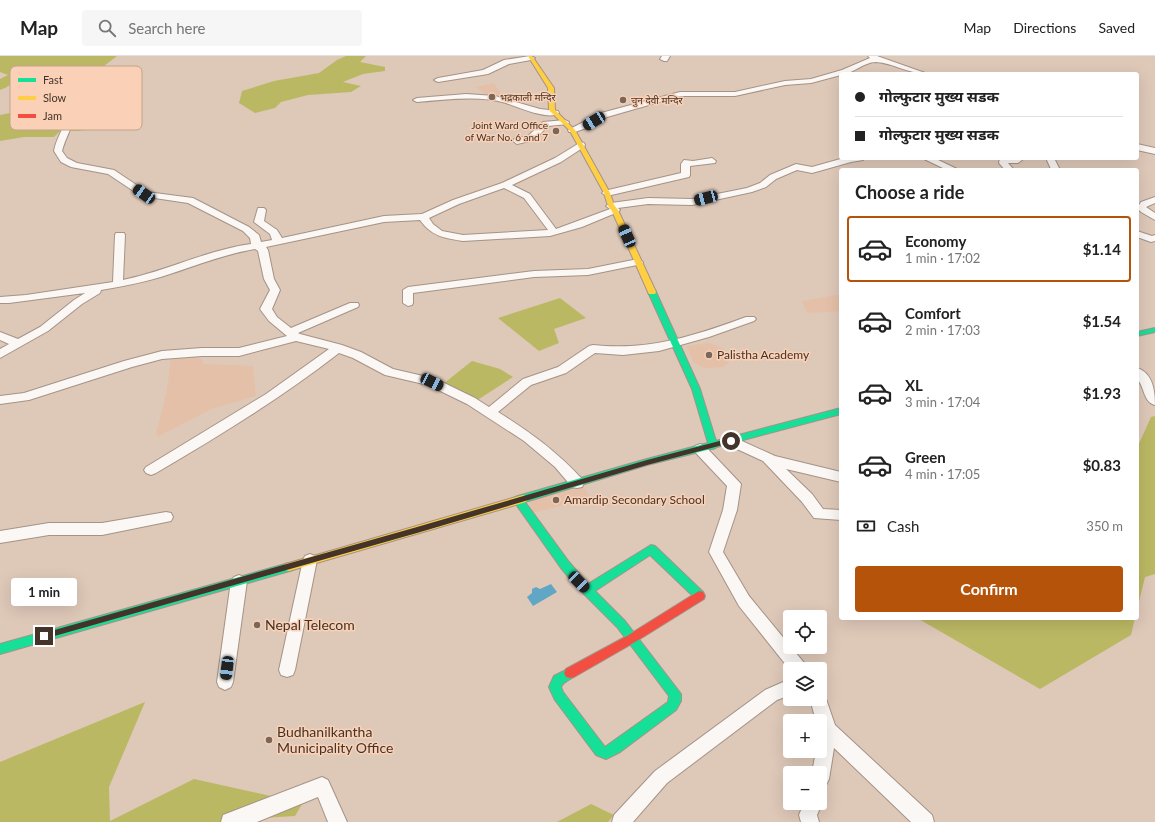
<!DOCTYPE html>
<html lang="en">
<head>
<meta charset="utf-8">
<style>
	:root { --surface:#fff; --page:#f6f6f6; --text:#222; --muted:#767676; --line:#e0e0e0; --accent:#b45309 }
	body { margin:0; font-family:Lato,"Noto Sans Devanagari",sans-serif; background:var(--page); color:var(--text); height:100vh; display:flex; flex-direction:column; font-size:15px; white-space:nowrap }
	* { box-sizing:border-box; margin:0 }
	p { font-size:13px; color:var(--muted) }
	.icon { flex:none; width:22px; height:22px; fill:none; stroke:currentColor; stroke-width:2; stroke-linecap:round; stroke-linejoin:round }
	.map { position:relative; flex:1; overflow:hidden }
	.sheet { position:absolute; left:839px; top:112px; width:300px; height:452px; display:flex; flex-direction:column; background:var(--surface); border-radius:4px; box-shadow:0 4px 16px #0002 }
	.sheet>* { flex:none }
	.top-card { position:absolute; left:839px; top:16px; width:300px; height:88px; border-radius:4px; box-shadow:0 4px 16px #0002; display:grid; align-content:center; height:88px; padding:0 16px; background:var(--surface) }
	.tools { position:absolute; left:783px; top:554px; display:grid; gap:8px }
	.tools a { display:grid; place-items:center; width:44px; height:44px; border-radius:4px; background:var(--surface); box-shadow:0 4px 16px #0002; font-size:20px }
	.end { position:absolute; width:18px; height:18px; margin:-9px; border:5px solid #433328; background:#fff; box-shadow:0 0 0 2px #fff }
	.from { border-radius:50% }
	.bubble { position:absolute; height:28px; border-radius:4px; background:var(--surface); box-shadow:0 4px 16px #0002; font-size:13px; font-weight:700; line-height:28px; text-align:center }
	.car { position:absolute; width:12px; height:24px; margin:-12px -6px; border-radius:5px; box-shadow:0 0 3px 1px #0007; background:linear-gradient(#222 24%,#8ab4d8 0 40%,#222 0 76%,#8ab4d8 0 86%,#222 0) }
	.top-card b { display:flex; align-items:center; gap:14px; height:38px; font-size:15px }
	.top-card b+b { border-top:1px solid var(--line) }
	.top-card i { width:10px; height:10px; background:var(--text) }
	ul { padding:0; list-style:none }
	li { display:flex; align-items:center; gap:12px; height:66px; margin:0 8px 6px; padding:0 8px; border:2px solid transparent; border-radius:4px }
	li div { flex:1 }
	li b { display:block; font-size:15px }
	li em { font-style:normal; font-weight:700 }
	li.current { border-color:var(--accent) }
	li>.icon { width:36px; height:36px; stroke-width:1.5 }
	h2 { padding:0 16px; font-size:18px; line-height:48px }
	.pay { display:flex; align-items:center; gap:10px; height:44px; padding:0 16px; font-size:15px }
	.pay p { margin-inline-start:auto }
	.action { display:flex; gap:8px; margin-top:auto; padding:8px 16px }
	.action a { flex:1; height:46px; border-radius:4px; background:var(--accent); color:#fff; font-size:16px; font-weight:700; line-height:46px; text-align:center }
	header { display:flex; align-items:center; gap:24px; box-sizing:border-box; height:56px; padding:0 20px; background:var(--surface); border-bottom:1px solid var(--line) }
	header strong { font-size:19px }
	nav { display:flex; gap:22px; margin-inline-start:auto; font-size:14px }
	.search { width:280px; height:36px; background:var(--page); display:flex; align-items:center; gap:10px; box-sizing:border-box; padding:0 14px; border-radius:4px; color:var(--muted); font-size:15px }
	.map>svg:first-child { display:block }
	.built { fill:#e4c0a8 }
	.forest { fill:#bbb864 }
	.water { fill:#61a6c5 }
	.lines { fill:none; stroke-linecap:round; stroke-linejoin:round }
	.street-casing { stroke:#a49387; stroke-width:2 }
	.fast-casing { stroke:#a49387; stroke-width:2 }
	.slow-casing { stroke:#a49387; stroke-width:2 }
	.jam-casing { stroke:#a49387; stroke-width:2 }
	.street { fill:#faf7f4; fill-rule:evenodd }
	.fast { fill:#16e098; fill-rule:evenodd }
	.slow { fill:#ffcf43; fill-rule:evenodd }
	.jam { fill:#f24e42; fill-rule:evenodd }
	.route { fill:#433328 }
	.poi-dot { fill:#79675a; stroke:#fad1b6; stroke-width:1.5 }
	.labels { text-anchor:middle; stroke-width:3; stroke-linejoin:round; paint-order:stroke }
	.far-poi-label { font-size:10px; fill:#433328; stroke:#fad1b6; text-anchor:start }
	.poi-label { font-size:12px; fill:#433328; stroke:#fad1b6; text-anchor:start }
	.near-poi-label { font-size:14px; fill:#433328; stroke:#fad1b6; text-anchor:start }
	.key { fill:#fad1b6; stroke:#c3a28b; stroke-width:1 }
	.key-label { font-size:11px; fill:#433328 }
</style>
</head>
<body>
<header>
<strong>Map</strong>
<div class="search"><svg class="icon" aria-label="search" viewBox="0 0 24 24"><circle cx="10" cy="10" r="6"/><path d="M15 15l6 6"/></svg>Search here</div>
<nav><a>Map</a><a>Directions</a><a>Saved</a></nav>
</header>
<div class="map">
<svg width="1155" height="766" viewBox="0 0 1155 766">
	<rect width="100%" height="100%" fill="#dec8b8"/>
	<path class="built" d="M494 27 502 40 488 41 476 31Z
		M841 238V255L810 257 807 256 802 246 803 245Z
		M710 287 723 293 731 304 723 311 704 312 693 306 687 290Z
		M171 302H200L204 308 253 310 256 340 211 353 159 380 156 378 167 334Z
		M584 431 591 442 532 457 529 444Z"/>
	<path class="forest" d="M0 0H117L104 10 119 15 123 20 127 32 140 42C140 47 141 54 138 58 130 68 83 76 70 75L73 69 88 65 94 57 74 44 67 37C51 35 38 26 20 26 13 26 7 32 0 34V23L8 19 0 16Z
		M346 0H366L360 6 385 11V15L363 18 343 26 361 30 351 36 308 39 281 46 275 52 255 57 239 47 242 35 274 25 319 17 337 4Z
		M15 56H27L25 62 28 66 25 70 27 73 34 71 61 70 60 75 54 81H24L0 85V59Z
		M560 242 586 262 554 273 559 287 539 295 498 262Z
		M472 305 500 313 513 321 476 345 443 328Z
		M1155 360V518L1145 521 1137 554V392L1151 361Z
		M917 562H1135L1131 579 1040 633Z
		M145 646 109 731 110 765 194 723 275 741 305 743 295 760 244 763 240 766H0V706Z
		M591 748 614 759 608 766H557Z"/>
	<path class="water" d="M551 528 557 536 533 550 527 541 532 537V533L536 531 540 533Z"/>
	<g class="lines">
		<g class="street-casing">
			<path id="street" d="M530 0 535 2 531 4 509 8 488 18 438 26 434 24 438 22 483 14 504 4Z
				M662 0H670L667 5H664L660 3Z
				M868 0H877L928 18C909 18 893 7 876 6 863 6 854 18 841 18V19L811 27 785 29 735 40H680L607 61 589 71 575 76H569L568 74 601 57 680 36H735L785 25 811 23 842 14 870 2Z
				M34 38C46 36 67 53 74 62 71 74 65 83 62 95L67 102 77 107 114 114 147 136 193 142 249 171 259 179 261 186 272 184 270 178 254 166 258 152H264L266 154 264 165 277 174 282 182 384 160 422 158 453 144 502 127 555 102 581 86 584 87 585 89 584 91 561 106 512 129 530 138 556 173 610 153 606 150 611 147 648 142 692 143 747 132 760 127 770 119 796 108 812 111 844 102H864L863 104 851 106 812 117 797 114 776 123 766 131 752 136 692 149 648 148 618 152 620 154 618 156 582 171 550 180 463 185C444 182 431 180 420 164L384 166 266 191 268 194 274 223 280 234 272 253 277 261 291 272 350 247H358L359 249 358 251 298 277 300 278 342 289 361 296 393 313 436 323 475 342 489 351 523 323 558 311 589 290 593 289C649 295 694 280 746 261H754L756 263 754 265 709 281 659 295 623 299 595 297 566 317 531 329 498 356C530 376 556 395 582 423L584 427 582 431 577 432 572 431 555 411 524 385 467 348 428 329 385 319 353 302 339 297C281 342 219 380 156 417L151 419 146 417 144 414 146 411 266 338 329 293 296 285 239 300H202L162 303 132 311 29 344 0 348V340L24 337 124 305 162 295 202 292H239L287 280 269 265 260 253 270 234 264 223 258 195 255 193C225 198 198 209 170 218 147 226 124 230 101 234L100 237 82 248 48 275 0 302V293L9 288 0 284V276L18 283 40 271 74 244 85 237 9 247H0V241L26 239 113 226 115 179 116 177H124L125 179 123 224C167 215 207 194 251 188L250 182 243 175 188 147 141 140 108 118 71 111 61 106 54 95C56 83 63 74 66 62L57 53 34 42ZM504 132 524 142 548 174 463 179 442 175 433 168 429 162 459 148Z
				M466 38 495 40 540 53 558 55 559 57C550 65 517 51 506 47 478 39 446 44 417 46L413 44 417 42Z
				M565 64 569 66 568 68 548 70 534 84 517 88 513 85 514 83 528 80 543 66Z
				M1137 88 1155 92V98L1137 94Z
				M712 102 716 105 715 107 690 110V119L689 121 607 140 602 137 604 135 681 117V108L684 104 693 105Z
				M922 102H934L959 114H947Z
				M1000 102H1021L1022 104 1018 107H1008L1014 114H1005L999 107Z
				M1046 102H1054L1060 114H1051V113Z
				M1155 141V147L1146 151 1155 157V164L1141 156 1137 152 1141 146Z
				M1137 175 1152 180 1155 179V185L1151 186 1137 181Z
				M638 203 643 206 642 208 588 219 534 221 413 237V247L412 249 408 250 403 247V234L408 231 534 215 588 213Z
				M1137 312C1153 317 1155 335 1155 349 1143 346 1145 331 1137 323Z
				M731 380 775 400 841 416V426L786 413 812 438 823 453 841 454V464L814 462 802 446 763 405 726 388 724 385 726 382Z
				M700 388 705 390 741 428 737 454 723 496 749 540 805 608 807 613H790V614L739 550 709 496 723 454 727 430 695 396 693 393 695 390Z
				M166 456 171 457 173 461 171 465 102 479H49L0 487V475L49 467H102Z
				M310 498 315 500 317 504 295 614 293 619 287 621 281 619 279 614 303 504 305 500Z
				M239 519 244 521 247 525 233 626 231 631 225 634 219 631 217 626 231 525 234 521Z
				M790 623V639L777 644 667 727 633 766H612L614 759 655 715 765 634Z
				M820 636 824 637 835 669 932 759 934 766H911L834 692 829 723 826 729 820 732V717H812L816 695H820V665H816L810 643H820Z
				M322 721 328 724 347 766H328L318 741 257 766H221L223 759Z
				M820 742 822 747 817 759 819 766H801L799 759 804 747H820Z"/>
		</g>
		<g class="fast-casing">
			<path id="fast" d="M649 234H655L656 236 700 333 716 385 841 352V358L717 391 713 393H711L647 409 525 446 569 506 588 528 651 489 655 490 703 536 704 539 703 542 699 543 695 542 650 499 595 535 625 565 681 638V645L676 654 620 696 606 703 596 699 555 644 549 631 554 620 570 612 574 613 576 617C573 624 564 624 561 631L563 636 605 691 668 646 669 640 617 571 578 532 561 512 513 444 515 441 518 440 647 403 708 387 692 333 648 236Z
				M1155 272V276L1137 280V276Z
				M289 507 293 508 294 511 293 514 0 598V588Z"/>
		</g>
		<g class="slow-casing">
			<path id="slow" d="M528 0H532L554 32 555 54 575 74 610 137 614 149 618 154 656 236 655 238H649L648 236 612 155 608 150 604 137 570 75 549 54 548 32Z
				M523 439 526 440 528 443 526 446 289 515 285 514 284 511 285 508 289 507Z"/>
		</g>
		<g class="jam-casing">
			<path id="jam" d="M699 535 703 536 705 540 704 543 635 586 574 621 570 622 566 621 564 617 566 613 627 580Z"/>
		</g>
		<use href="#street" class="street"/>
		<use href="#fast" class="fast"/>
		<use href="#slow" class="slow"/>
		<use href="#jam" class="jam"/>
	</g>
	<path class="route" d="M731 382 735 385 734 386 647 409 417 477 44 583 41 580 44 577 417 471 647 404Z"/>
	<g class="poi-dot">
		<circle cx="492" cy="41" r="4"/>
		<circle cx="623" cy="44" r="4"/>
		<circle cx="556" cy="75" r="4"/>
		<circle cx="709" cy="299" r="4"/>
		<circle cx="556" cy="444" r="4"/>
		<circle cx="257" cy="569" r="4"/>
		<circle cx="269" cy="684" r="4"/>
	</g>
	<g class="labels">
		<g class="far-poi-label">
			<text x="500" y="45">भद्रकाली मन्दिर</text>
			<text x="631" y="48">चुन देवी मन्दिर</text>
			<text x="548" y="73" text-anchor="end">Joint Ward Office<tspan x="548" dy="12">of War No. 6 and 7</tspan></text>
		</g>
		<g class="poi-label">
			<text x="717" y="303">Palistha Academy</text>
			<text x="564" y="448">Amardip Secondary School</text>
		</g>
		<g class="near-poi-label">
			<text x="265" y="574">Nepal Telecom</text>
			<text x="277" y="681">Budhanilkantha<tspan x="277" dy="16">Municipality Office</tspan></text>
		</g>
	</g>
	<rect x="10" y="10" width="132" height="64" rx="6" class="key"/>
	<rect x="18" y="22" width="18" height="4" fill="#16e098"/>
	<rect x="18" y="40" width="18" height="4" fill="#ffcf43"/>
	<rect x="18" y="58" width="18" height="4" fill="#f24e42"/>
	<g class="key-label">
		<text x="43" y="28">Fast</text>
		<text x="43" y="46">Slow</text>
		<text x="43" y="64">Jam</text>
	</g>
</svg>
<div class="tools">
<a><svg class="icon" aria-label="locate" viewBox="0 0 24 24"><circle cx="12" cy="12" r="6"/><path d="M12 2v4M12 18v4M2 12h4M18 12h4"/></svg></a>
<a><svg class="icon" aria-label="layers" viewBox="0 0 24 24"><path d="M12 4l9 5-9 5-9-5zM3 14l9 5 9-5"/></svg></a>
<a>+</a>
<a>−</a>
</div>
<i class="end from" style="left:731px;top:385px"></i>
<i class="end" style="left:44px;top:580px"></i>
<div class="bubble" style="left:11px;top:522px;width:66px">1 min</div>
<i class="car" style="left:594px;top:65px;rotate:239deg"></i>
<i class="car" style="left:144px;top:138px;rotate:304deg"></i>
<i class="car" style="left:706px;top:142px;rotate:255deg"></i>
<i class="car" style="left:627px;top:180px;rotate:336deg"></i>
<i class="car" style="left:432px;top:326px;rotate:116deg"></i>
<i class="car" style="left:579px;top:526px;rotate:135deg"></i>
<i class="car" style="left:227px;top:612px;rotate:187deg"></i>
<div class="top-card">
<b><i class="from"></i>गोल्फुटार मुख्य सडक</b>
<b><i></i>गोल्फुटार मुख्य सडक</b>
</div>
<section class="sheet">
<h2>Choose a ride</h2>
<ul>
<li class="current"><svg class="icon" aria-label="car" viewBox="0 0 24 24"><path d="M5 17H2v-5l4-1 3-4h7l3 4 3 1v5h-3M9 17h6M6 11h13"/><circle cx="7" cy="17" r="2"/><circle cx="17" cy="17" r="2"/></svg><div><b>Economy</b><p>1 min · 17:02</p></div><em>$1.14</em></li>
<li><svg class="icon" aria-label="car" viewBox="0 0 24 24"><path d="M5 17H2v-5l4-1 3-4h7l3 4 3 1v5h-3M9 17h6M6 11h13"/><circle cx="7" cy="17" r="2"/><circle cx="17" cy="17" r="2"/></svg><div><b>Comfort</b><p>2 min · 17:03</p></div><em>$1.54</em></li>
<li><svg class="icon" aria-label="car" viewBox="0 0 24 24"><path d="M5 17H2v-5l4-1 3-4h7l3 4 3 1v5h-3M9 17h6M6 11h13"/><circle cx="7" cy="17" r="2"/><circle cx="17" cy="17" r="2"/></svg><div><b>XL</b><p>3 min · 17:04</p></div><em>$1.93</em></li>
<li><svg class="icon" aria-label="car" viewBox="0 0 24 24"><path d="M5 17H2v-5l4-1 3-4h7l3 4 3 1v5h-3M9 17h6M6 11h13"/><circle cx="7" cy="17" r="2"/><circle cx="17" cy="17" r="2"/></svg><div><b>Green</b><p>4 min · 17:05</p></div><em>$0.83</em></li>
</ul>
<div class="pay"><svg class="icon" aria-label="cash" viewBox="0 0 24 24"><path d="M3 7h18v10H3z"/><circle cx="12" cy="12" r="2"/></svg>Cash<p>350 m</p></div>
<div class="action"><a>Confirm</a></div>
</section>
</div>
</body>
</html>
